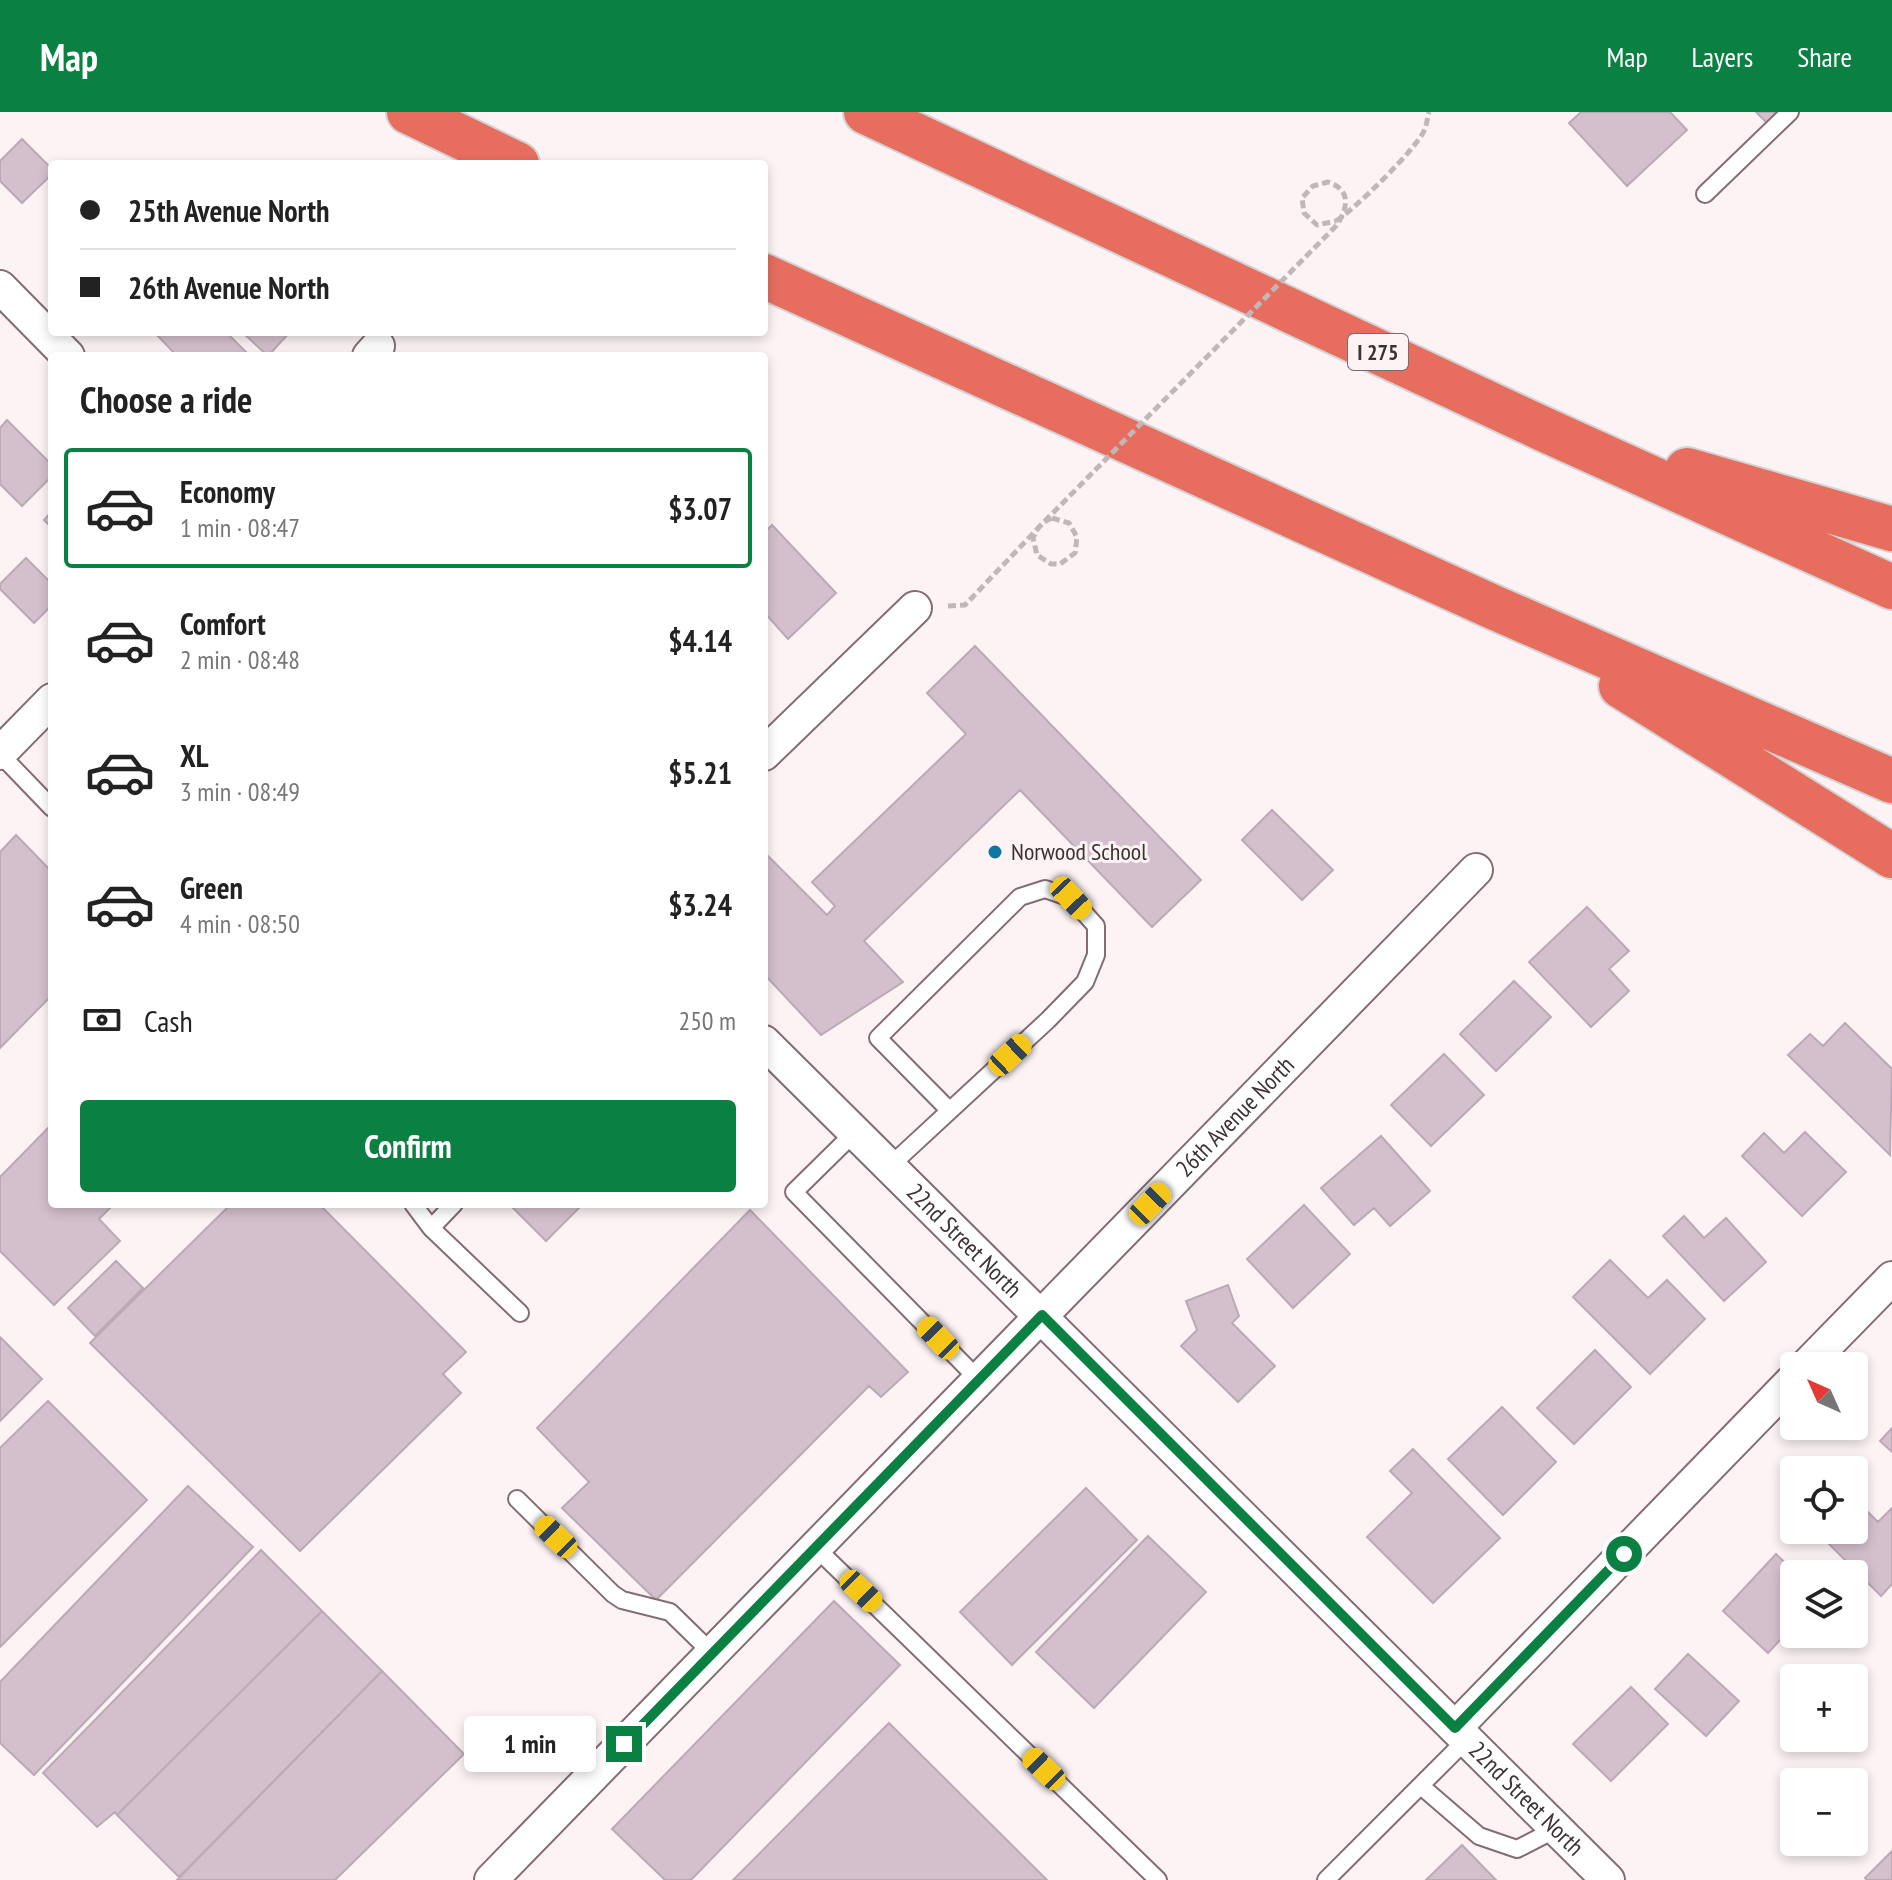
<!DOCTYPE html>
<html lang="en">
<head>
<meta charset="utf-8">
<style>
	:root { --surface:#fff; --page:#f6f6f6; --text:#222; --muted:#767676; --line:#e0e0e0; --accent:#0b8043 }
	body { margin:0; font-family:"PT Sans Narrow",sans-serif; background:var(--page); color:var(--text); height:100vh; display:flex; flex-direction:column; font-size:30px; white-space:nowrap }
	* { box-sizing:border-box; margin:0 }
	p { font-size:26px; color:var(--muted) }
	.icon { flex:none; width:44px; height:44px; fill:none; stroke:currentColor; stroke-width:2; stroke-linecap:round; stroke-linejoin:round }
	.map { position:relative; flex:1; overflow:hidden }
	.side { position:absolute; left:48px; top:240px; width:720px; height:856px; display:flex; flex-direction:column; background:var(--surface); border-radius:8px; box-shadow:0 4px 12px #0003 }
	.side>* { flex:none }
	.guide { position:absolute; left:48px; top:48px; width:720px; height:176px; border-radius:8px; box-shadow:0 4px 12px #0003; display:grid; align-content:center; height:176px; padding:0 32px; background:var(--surface) }
	.needle { width:52px; rotate:315deg }
	.fabs { position:absolute; left:1780px; top:1240px; display:grid; gap:16px }
	.fabs a { display:grid; place-items:center; width:88px; height:88px; border-radius:8px; background:var(--surface); box-shadow:0 4px 12px #0003; font-size:40px }
	.end { position:absolute; width:36px; height:36px; margin:-18px; border:10px solid #0b8043; background:#fff; box-shadow:0 0 0 4px #fff }
	.from { border-radius:50% }
	.bubble { position:absolute; height:56px; border-radius:8px; background:var(--surface); box-shadow:0 4px 12px #0003; font-size:26px; font-weight:600; line-height:56px; text-align:center }
	.car { position:absolute; width:24px; height:48px; margin:-24px -12px; border-radius:10px; box-shadow:0 0 6px 2px #0007; background:linear-gradient(#f5c518 24%,#345 0 40%,#f5c518 0 76%,#345 0 86%,#f5c518 0) }
	.guide b { display:flex; align-items:center; gap:28px; height:76px; font-size:30px }
	.guide b+b { border-top:2px solid var(--line) }
	.guide i { width:20px; height:20px; background:var(--text) }
	ul { padding:0; list-style:none }
	li { display:flex; align-items:center; gap:24px; height:120px; margin:0 16px 12px; padding:0 16px; border:4px solid transparent; border-radius:8px }
	li div { flex:1 }
	li b { display:block; font-size:30px }
	li em { font-style:normal; font-weight:600 }
	li.active { border-color:var(--accent) }
	li>.icon { width:72px; height:72px; stroke-width:1.5 }
	h2 { padding:0 32px; font-size:36px; line-height:96px }
	.pay { display:flex; align-items:center; gap:20px; height:88px; padding:0 32px; font-size:30px }
	.pay p { margin-inline-start:auto }
	.button { display:flex; gap:16px; margin-top:auto; padding:16px 32px }
	.button a { flex:1; height:92px; border-radius:8px; background:var(--accent); color:#fff; font-size:32px; font-weight:600; line-height:92px; text-align:center }
	header { display:flex; align-items:center; gap:48px; box-sizing:border-box; height:112px; padding:0 40px; background:var(--accent); color:#fff }
	header strong { font-size:38px }
	nav { display:flex; gap:44px; margin-inline-start:auto; font-size:28px }
	.map>svg:first-child { display:block }
	.building { fill:#d4c0cd; stroke:#bca9b6; stroke-width:2 }
	.lines { fill:none; stroke-linecap:round; stroke-linejoin:round }
	.lane-casing { stroke:#846d72; stroke-width:20 }
	.street-casing { stroke:#846d72; stroke-width:36 }
	.highway-casing { stroke:#d4d2d2; stroke-width:48 }
	.path { stroke:#c1b7b9; stroke-width:5; stroke-dasharray:8 4; stroke-linecap:butt }
	.lane { stroke:#fff; stroke-width:16 }
	.street { stroke:#fff; stroke-width:32 }
	.highway { stroke:#e76e5e; stroke-width:44 }
	.path-bridge { stroke:#c1b7b9; stroke-width:5; stroke-dasharray:8 4; stroke-linecap:butt }
	.route { stroke:#0b8043; stroke-width:10 }
	.poi-dot { fill:#0f77a2; stroke:#fdf3f5; stroke-width:3 }
	.labels { text-anchor:middle; stroke-width:6; stroke-linejoin:round; paint-order:stroke }
	.shield { fill:#fdf3f5; stroke:#766c6e; stroke-width:2 }
	.shield-label { font-size:22px; font-weight:bold; fill:#3c3234 }
	.poi-label { font-size:24px; fill:#3c3234; stroke:#fdf3f5; text-anchor:start }
	.street-label { font-size:24px; fill:#3c3234; stroke:#fdf3f5 }
</style>
</head>
<body>
<header>
<strong>Map</strong>
<nav><a>Map</a><a>Layers</a><a>Share</a></nav>
</header>
<div class="map">
<svg width="1892" height="1768" viewBox="0 0 1892 1768">
	<rect width="100%" height="100%" fill="#fdf3f5"/>
	<path class="building" d="M1581 0H1670L1687 18 1627 74 1569 11Z
		M1756 0H1780L1768 12Z
		M22 27 52 57V62L22 91 0 69V49Z
		M154 220H226L250 244H177Z
		M242 220H290L268 244Z
		M7 308 52 353V364L22 394 0 372V316Z
		M52 399V416L44 408Z
		M772 413 836 481 788 527 764 500V421Z
		M26 446 52 472V493L34 511 0 477V472Z
		M975 534 1201 768 1152 815 1020 678 864 829 903 870 821 923 764 862V740L827 803 835 794 812 770 966 622 927 581Z
		M1272 698 1333 758 1302 788 1242 728Z
		M16 723 52 760V883L0 936V740Z
		M1587 795 1629 839 1609 857 1629 879 1591 915 1529 850Z
		M1514 869 1551 905 1496 959 1460 922Z
		M1845 911 1892 957 1890 1043 1788 943 1810 922 1823 934Z
		M1444 942 1484 983 1431 1034 1391 993Z
		M52 1012V1092H114L99 1107 120 1129 54 1193 0 1139V1065Z
		M1805 1020 1846 1060 1802 1104 1742 1044 1764 1021 1784 1041Z
		M1381 1024 1430 1079 1390 1114 1374 1096 1354 1113 1321 1076Z
		M231 1092H319L466 1240 443 1262 461 1281 300 1439 90 1231Z
		M509 1092H583L546 1129Z
		M1304 1093 1350 1142 1293 1196 1247 1147Z
		M750 1098 908 1260 881 1285 869 1274 656 1488 562 1396 589 1370 537 1316Z
		M1684 1104 1704 1126 1726 1106 1766 1150 1724 1189 1663 1124Z
		M1610 1148 1648 1186 1667 1168 1705 1207 1650 1262 1573 1185Z
		M116 1149 143 1176 95 1224 68 1196Z
		M1228 1173 1239 1204 1232 1211 1275 1254 1238 1290 1181 1234 1197 1218 1186 1189Z
		M0 1225 42 1267 0 1309Z
		M1595 1238 1631 1275 1574 1332 1537 1296Z
		M48 1289 147 1388 0 1535V1336Z
		M1502 1295 1556 1350 1503 1403 1448 1347Z
		M1892 1316V1340L1880 1329Z
		M1413 1337 1500 1426 1433 1491 1367 1425 1412 1381 1390 1359Z
		M188 1374 253 1435 34 1663 0 1631V1570Z
		M1086 1376 1137 1428 1012 1553 960 1500Z
		M1854 1386 1878 1410 1892 1396V1472L1881 1484 1815 1418H1854Z
		M1148 1424 1206 1480 1094 1596 1036 1540Z
		M261 1438 322 1499 117 1703 115 1700 97 1715 43 1661Z
		M1776 1442 1797 1462H1794V1513L1768 1541 1723 1499Z
		M834 1489 900 1553 691 1768H665L612 1717Z
		M322 1499 382 1559 179 1765 117 1703Z
		M1688 1542 1739 1589 1706 1624 1655 1577Z
		M382 1559 464 1642 335 1768H177Z
		M1631 1575 1668 1612 1611 1669 1573 1632Z
		M889 1611 1047 1768H733Z
		M1462 1733 1496 1768H1426Z
		M1892 1739V1768H1867L1865 1766Z"/>
	<g class="lines">
		<g class="lane-casing">
			<path id="lane" d="M1705 82 1790 0
				M0 642 52 696
				M855 1020 794 1080 979 1268
				M890 1054 1048 908 1085 870 1096 843V814L1071 786 1045 777 1020 785 878 926 949 998
				M413 1092 431 1116
				M454 1092 431 1116 520 1201
				M517 1387 613 1482 622 1488 670 1500 712 1541
				M815 1435 1158 1768
				M1421 1674 1479 1724 1517 1737 1556 1717
				M1326 1768 1466 1628"/>
		</g>
		<g class="street-casing">
			<g id="street">
				<path d="M0 175 68 244"/>
				<path d="M369 244 378 234"/>
				<path d="M0 641 52 588"/>
				<path d="M764 642 915 496"/>
				<path id="s1" d="M764 930 1608 1768"/>
				<path d="M1806 1254 1892 1166"/>
				<path d="M1455 1616 1794 1267"/>
				<path id="s2" d="M491 1768 1476 758"/>
			</g>
		</g>
		<g class="highway-casing">
			<path id="highway" d="M409 0 517 52
				M866 0 1541 316 1892 475
				M764 164 1493 495 1892 669
				M1687 358 1892 417
				M1621 574 1892 744"/>
		</g>
		<path class="path" d="M1336 109C1355 97 1415 38 1424 19 1427 13 1427 6 1429 0
			M948 494 965 493 1044 410 1052 406"/>
		<use href="#lane" class="lane"/>
		<use href="#street" class="street"/>
		<use href="#highway" class="highway"/>
		<path class="path-bridge" d="M1052 406 1069 411 1077 425 1075 441 1060 452H1051L1037 443 1033 426 1038 416 1336 114C1348 97 1352 78 1328 70L1313 74 1302 86 1304 101 1317 113 1336 109"/>
	</g>
	<g class="lines">
		<path class="route" d="M624 1632 1042 1203 1455 1616 1624 1442"/>
	</g>
	<circle class="poi-dot" cx="995" cy="740" r="8"/>
	<g class="labels">
		<rect class="shield" x="1348" y="222" width="60" height="36" rx="6"/>
		<g class="shield-label">
			<text x="1378" y="248">I 275</text>
		</g>
		<g class="poi-label">
			<text x="1011" y="748">Norwood School</text>
		</g>
		<g class="street-label">
			<text dy="8" stroke="none"><textPath href="#s2" startOffset="1066">26th Avenue North</textPath></text>
			<text dy="8" stroke="none"><textPath href="#s1" startOffset="282">22nd Street North</textPath></text>
			<text dy="8" stroke="none"><textPath href="#s1" startOffset="1074">22nd Street North</textPath></text>
		</g>
	</g>
</svg>
<div class="fabs">
<a><svg class="needle" viewBox="-14 -14 28 28"><path d="M0-13l5 13h-10z" fill="#e53935"/><path d="M0 13l5-13h-10z" fill="#767676"/></svg></a>
<a><svg class="icon" aria-label="locate" viewBox="0 0 24 24"><circle cx="12" cy="12" r="6"/><path d="M12 2v4M12 18v4M2 12h4M18 12h4"/></svg></a>
<a><svg class="icon" aria-label="layers" viewBox="0 0 24 24"><path d="M12 4l9 5-9 5-9-5zM3 14l9 5 9-5"/></svg></a>
<a>+</a>
<a>−</a>
</div>
<i class="end from" style="left:1624px;top:1442px"></i>
<i class="end" style="left:624px;top:1632px"></i>
<div class="bubble" style="left:464px;top:1604px;width:132px">1 min</div>
<i class="car" style="left:1071px;top:786px;rotate:137deg"></i>
<i class="car" style="left:1010px;top:943px;rotate:47deg"></i>
<i class="car" style="left:1150px;top:1092px;rotate:44deg"></i>
<i class="car" style="left:938px;top:1226px;rotate:316deg"></i>
<i class="car" style="left:556px;top:1425px;rotate:314deg"></i>
<i class="car" style="left:861px;top:1479px;rotate:134deg"></i>
<i class="car" style="left:1044px;top:1657px;rotate:314deg"></i>
<div class="guide">
<b><i class="from"></i>25th Avenue North</b>
<b><i></i>26th Avenue North</b>
</div>
<section class="side">
<h2>Choose a ride</h2>
<ul>
<li class="active"><svg class="icon" aria-label="car" viewBox="0 0 24 24"><path d="M5 17H2v-5l4-1 3-4h7l3 4 3 1v5h-3M9 17h6M6 11h13"/><circle cx="7" cy="17" r="2"/><circle cx="17" cy="17" r="2"/></svg><div><b>Economy</b><p>1 min · 08:47</p></div><em>$3.07</em></li>
<li><svg class="icon" aria-label="car" viewBox="0 0 24 24"><path d="M5 17H2v-5l4-1 3-4h7l3 4 3 1v5h-3M9 17h6M6 11h13"/><circle cx="7" cy="17" r="2"/><circle cx="17" cy="17" r="2"/></svg><div><b>Comfort</b><p>2 min · 08:48</p></div><em>$4.14</em></li>
<li><svg class="icon" aria-label="car" viewBox="0 0 24 24"><path d="M5 17H2v-5l4-1 3-4h7l3 4 3 1v5h-3M9 17h6M6 11h13"/><circle cx="7" cy="17" r="2"/><circle cx="17" cy="17" r="2"/></svg><div><b>XL</b><p>3 min · 08:49</p></div><em>$5.21</em></li>
<li><svg class="icon" aria-label="car" viewBox="0 0 24 24"><path d="M5 17H2v-5l4-1 3-4h7l3 4 3 1v5h-3M9 17h6M6 11h13"/><circle cx="7" cy="17" r="2"/><circle cx="17" cy="17" r="2"/></svg><div><b>Green</b><p>4 min · 08:50</p></div><em>$3.24</em></li>
</ul>
<div class="pay"><svg class="icon" aria-label="cash" viewBox="0 0 24 24"><path d="M3 7h18v10H3z"/><circle cx="12" cy="12" r="2"/></svg>Cash<p>250 m</p></div>
<div class="button"><a>Confirm</a></div>
</section>
</div>
</body>
</html>
